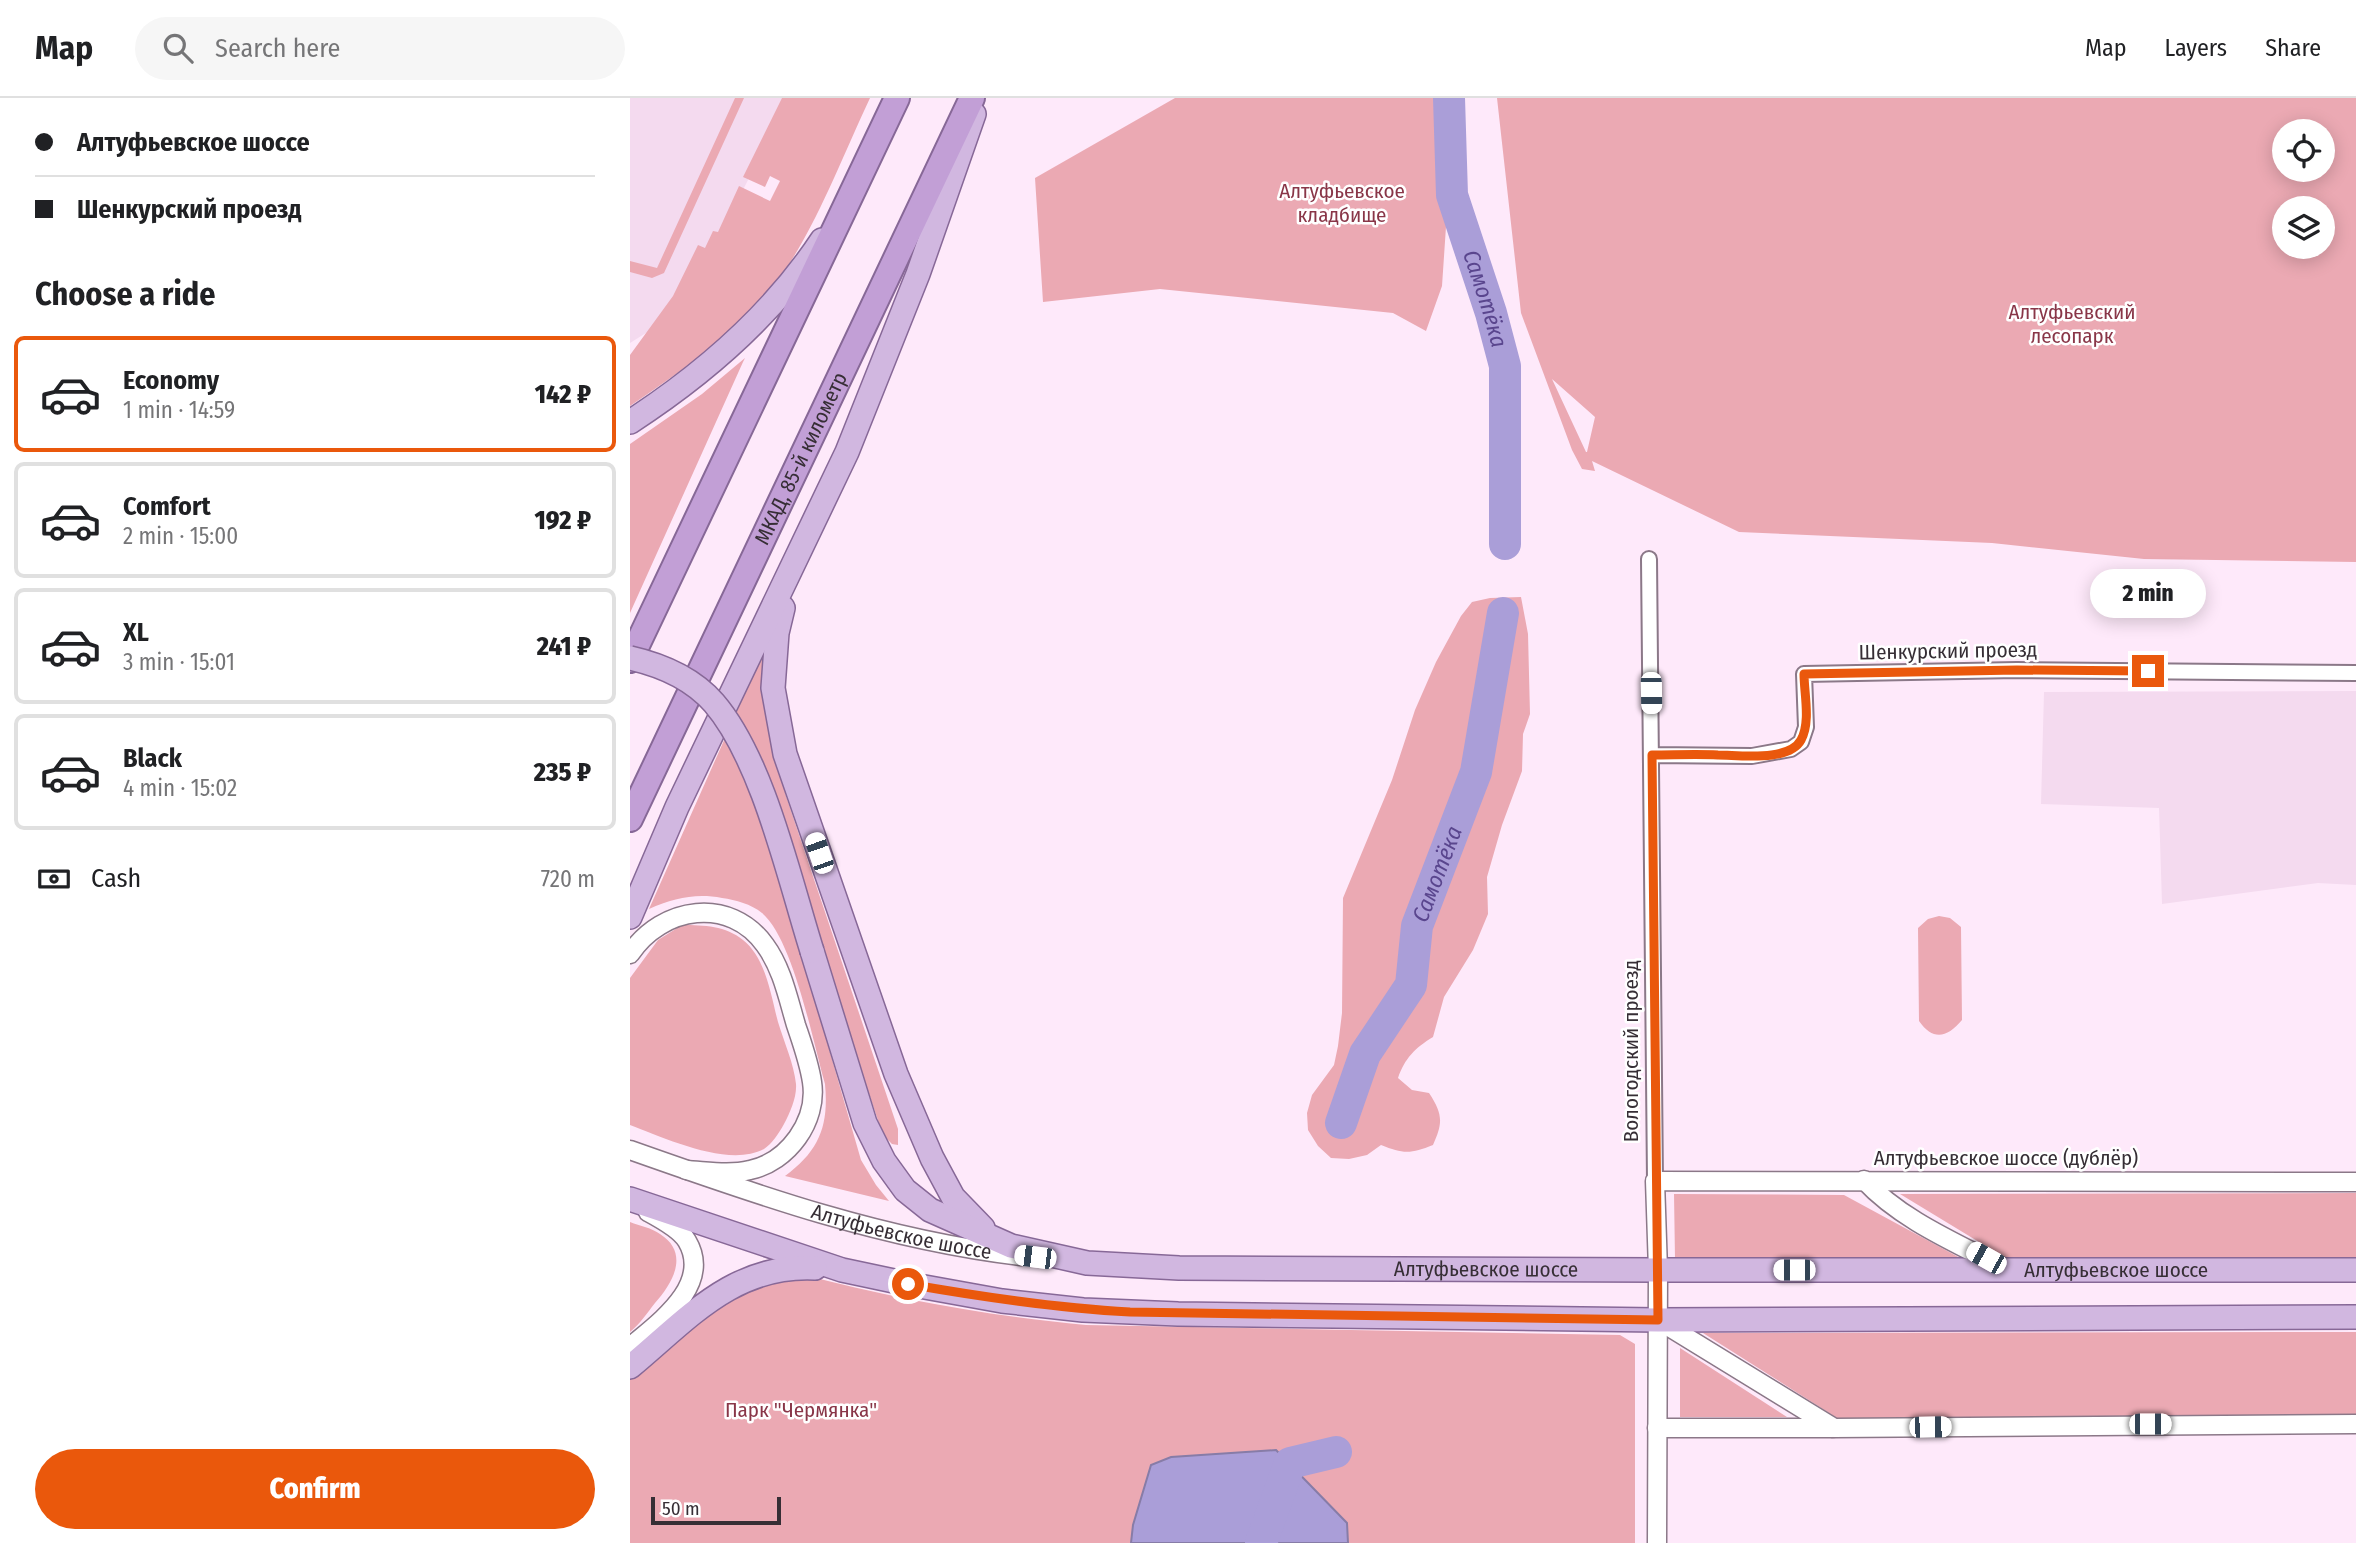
<!DOCTYPE html>
<html lang="en">
<head>
<meta charset="utf-8">
<style>
	:root { --surface:#fff; --page:#f6f6f6; --text:#202124; --muted:#757577; --line:#e0e0e0; --accent:#ea580c }
	body { margin:0; font-family:"Fira Sans Condensed",sans-serif; background:var(--page); color:var(--text); height:100vh; display:flex; flex-direction:column; font-size:26px; white-space:nowrap }
	* { box-sizing:border-box; margin:0 }
	p { font-size:23px; color:var(--muted) }
	.icon { flex:none; width:38px; height:38px; fill:none; stroke:currentColor; stroke-width:2; stroke-linecap:round; stroke-linejoin:round }
	.map { position:relative; flex:1; overflow:hidden }
	.panel { display:flex; flex-direction:column; background:var(--surface); width:630px }
	.panel>* { flex:none }
	.hud { display:grid; align-content:center; height:154px; padding:0 35px; background:var(--surface) }
	.controls { position:absolute; left:1642px; top:21px; display:grid; gap:14px }
	.controls a { display:grid; place-items:center; width:63px; height:63px; border-radius:50%; background:var(--surface); box-shadow:0 4px 18px #0003; font-size:35px }
	.scale { position:absolute; left:21px; bottom:18px; width:130px; box-sizing:border-box; padding-left:7px; border:4px solid #362e35; border-top:0; font-size:19px; line-height:24px; white-space:nowrap; color:#362e35; -webkit-text-stroke:5px #fff; paint-order:stroke }
	.end { position:absolute; width:32px; height:32px; margin:-16px; border:9px solid #ea580c; background:#fff; box-shadow:0 0 0 4px #fff }
	.from { border-radius:50% }
	.bubble { position:absolute; height:49px; border-radius:24px; background:var(--surface); box-shadow:0 4px 18px #0003; font-size:23px; font-weight:800; line-height:49px; text-align:center }
	.car { position:absolute; width:21px; height:42px; margin:-21px -10px; border-radius:9px; box-shadow:0 0 5px 2px #0007; background:linear-gradient(#fff 24%,#345 0 40%,#fff 0 76%,#345 0 86%,#fff 0) }
	.hud b { display:flex; align-items:center; gap:24px; height:66px; font-size:26px }
	.hud b+b { border-top:2px solid var(--line) }
	.hud i { width:18px; height:18px; background:var(--text) }
	ul { padding:0; list-style:none }
	li { display:flex; align-items:center; gap:21px; height:116px; margin:0 14px 10px; padding:0 21px; border:4px solid var(--line); border-radius:10px }
	li div { flex:1 }
	li b { display:block; font-size:26px }
	li em { font-style:normal; font-weight:800 }
	li.current { border-color:var(--accent) }
	li>.icon { width:63px; height:63px; stroke-width:1.5 }
	h2 { padding:0 35px; font-size:32px; line-height:84px }
	.pay { display:flex; align-items:center; gap:18px; height:77px; padding:0 35px; font-size:26px }
	.pay p { margin-inline-start:auto }
	.button { display:flex; gap:14px; margin-top:auto; padding:14px 35px }
	.button a { flex:1; height:80px; border-radius:42px; background:var(--accent); color:#fff; font-size:28px; font-weight:800; line-height:80px; text-align:center }
	header { display:flex; align-items:center; gap:42px; box-sizing:border-box; height:98px; padding:0 35px; background:var(--surface); border-bottom:2px solid var(--line) }
	header strong { font-size:33px }
	nav { display:flex; gap:38px; margin-inline-start:auto; font-size:24px }
	.search { width:490px; height:63px; background:var(--page); display:flex; align-items:center; gap:18px; box-sizing:border-box; padding:0 24px; border-radius:38px; color:var(--muted); font-size:26px }
	main { display:flex; flex:1; min-height:0 }
	.map>svg:first-child { display:block }
	.built { fill:#f4daef }
	.green { fill:#eba9b3; fill-rule:evenodd }
	.water { fill:#aa9ed8; stroke:#877ca7; stroke-width:2 }
	.lines { fill:none; stroke-linecap:round; stroke-linejoin:round }
	.river { stroke:#aa9ed8; stroke-width:32 }
	.minor-casing { stroke:#8b7888; stroke-width:18 }
	.tertiary-casing { stroke:#8b7888; stroke-width:21 }
	.primary-casing { stroke:#876897; stroke-width:26 }
	.trunk-casing { stroke:#876897; stroke-width:28 }
	.minor { stroke:#fff; stroke-width:14 }
	.tertiary { stroke:#fff; stroke-width:18 }
	.primary { stroke:#d1b7e0; stroke-width:23 }
	.trunk { stroke:#c29fd6; stroke-width:24 }
	.primary-bridge-casing { stroke:#876897; stroke-width:26; stroke-linecap:butt }
	.primary-bridge { stroke:#d1b7e0; stroke-width:23 }
	.route { stroke:#ea580c; stroke-width:9 }
	.labels { text-anchor:middle; stroke-width:5; stroke-linejoin:round; paint-order:stroke }
	.park-label { font-size:21px; fill:#893648; stroke:#fff }
	.street-label { font-size:21px; fill:#362e35; stroke:#fff }
	.water-label { font-size:23px; font-style:italic; fill:#5a468e; stroke:#fff }
</style>
</head>
<body>
<header>
<strong>Map</strong>
<div class="search"><svg class="icon" aria-label="search" viewBox="0 0 24 24"><circle cx="10" cy="10" r="6"/><path d="M15 15l6 6"/></svg>Search here</div>
<nav><a>Map</a><a>Layers</a><a>Share</a></nav>
</header>
<main>
<section class="panel">
<div class="hud">
<b><i class="from"></i>Алтуфьевское шоссе</b>
<b><i></i>Шенкурский проезд</b>
</div>
<h2>Choose a ride</h2>
<ul>
<li class="current"><svg class="icon" aria-label="car" viewBox="0 0 24 24"><path d="M5 17H2v-5l4-1 3-4h7l3 4 3 1v5h-3M9 17h6M6 11h13"/><circle cx="7" cy="17" r="2"/><circle cx="17" cy="17" r="2"/></svg><div><b>Economy</b><p>1 min · 14:59</p></div><em>142 ₽</em></li>
<li><svg class="icon" aria-label="car" viewBox="0 0 24 24"><path d="M5 17H2v-5l4-1 3-4h7l3 4 3 1v5h-3M9 17h6M6 11h13"/><circle cx="7" cy="17" r="2"/><circle cx="17" cy="17" r="2"/></svg><div><b>Comfort</b><p>2 min · 15:00</p></div><em>192 ₽</em></li>
<li><svg class="icon" aria-label="car" viewBox="0 0 24 24"><path d="M5 17H2v-5l4-1 3-4h7l3 4 3 1v5h-3M9 17h6M6 11h13"/><circle cx="7" cy="17" r="2"/><circle cx="17" cy="17" r="2"/></svg><div><b>XL</b><p>3 min · 15:01</p></div><em>241 ₽</em></li>
<li><svg class="icon" aria-label="car" viewBox="0 0 24 24"><path d="M5 17H2v-5l4-1 3-4h7l3 4 3 1v5h-3M9 17h6M6 11h13"/><circle cx="7" cy="17" r="2"/><circle cx="17" cy="17" r="2"/></svg><div><b>Black</b><p>4 min · 15:02</p></div><em>235 ₽</em></li>
</ul>
<div class="pay"><svg class="icon" aria-label="cash" viewBox="0 0 24 24"><path d="M3 7h18v10H3z"/><circle cx="12" cy="12" r="2"/></svg>Cash<p>720 m</p></div>
<div class="button"><a>Confirm</a></div>
</section>
<div class="map">
<svg width="1726" height="1445" viewBox="0 0 1726 1445">
	<rect width="100%" height="100%" fill="#fee9fa"/>
	<path class="built" d="M0 0H160L51 213 0 245Z
		M1726 593V787L1688 785 1532 806 1529 710 1411 706 1414 594Z"/>
	<path class="green" d="M105 0H114L34 175 22 180 0 174V163L27 170Z
		M152 0H240C212 59 185 133 146 185 108 236 52 272 0 308V257L43 198 68 147 75 150 83 133 88 134 109 88 140 103 150 83 140 78 135 89 113 79Z
		M545 0H810L818 99 812 188 796 233 763 215 530 191 413 204 405 80Z
		M867 0H1726V464L1514 461 1362 445 1109 434 962 363 965 373 952 371 942 352 891 215ZM1654 33H1692V72H1654ZM1654 110H1692V149H1654ZM922 281 965 319 957 354H956Z
		M115 260 113 264 0 515V346L72 296Z
		M891 499 898 536 900 616 893 636 892 673 872 727 857 779 858 816 843 852 814 899 803 939C785 950 775 960 768 980L782 992 799 995C813 1016 813 1025 803 1047 781 1056 773 1056 751 1047L737 1057 719 1061 701 1060 688 1048 678 1032 677 1015 682 997 704 967 708 948 712 915 713 800 762 682 785 612 806 564 831 518 842 504 860 500Z
		M132 557 134 610 156 698 268 1031V1047L262 1046 253 1037 190 851 172 857 231 1062 246 1087 259 1103 155 1078C189 1053 199 1028 195 986 183 944 163 841 132 815 121 806 106 802 92 800 66 795 44 800 19 811Z
		M1309 818 1320 820 1331 829 1332 922C1317 940 1303 943 1289 923L1288 830 1298 821Z
		M52 827C74 827 96 828 113 842 136 860 141 898 148 924 154 944 164 966 166 986 167 999 160 1015 154 1026 149 1035 142 1046 134 1051 98 1070 35 1040 0 1027V880L28 842Z
		M1726 1095V1161H1377L1270 1096Z
		M1044 1096 1214 1097 1332 1161H1045Z
		M0 1124C10 1128 22 1130 30 1136 60 1155 43 1185 25 1205 17 1215 10 1226 0 1234Z
		M171 1176C265 1201 359 1218 456 1227L990 1237 1005 1246V1445H0V1278L127 1182Z
		M1726 1234V1319L1207 1320 1073 1235Z
		M1050 1250 1157 1319H1050Z"/>
	<path class="water" d="M646 1352 717 1425 718 1445H501L503 1427 521 1367 541 1359Z"/>
	<g class="lines">
		<g class="river">
			<path id="s1" d="M819 0 822 97 861 215 875 268V446"/>
			<path id="s2" d="M711 1025 735 956 781 887 787 828 846 674 873 515"/>
			<path d="M631 1445 660 1365 706 1354"/>
		</g>
		<g class="minor-casing">
			<path id="minor" d="M1019 461 1025 1083
				M1022 657 1122 658 1161 651 1171 644 1176 629 1174 576 1387 572 1726 575"/>
		</g>
		<g class="tertiary-casing">
			<g id="tertiary">
				<path d="M0 856C32 808 100 798 135 847 152 870 158 900 166 927 172 945 179 964 182 984 188 1023 158 1064 120 1072 99 1077 77 1073 56 1072"/>
				<path id="s3" d="M0 1052C127 1097 255 1142 391 1158"/>
				<path d="M1234 1082C1272 1123 1329 1146 1378 1172"/>
				<path d="M1028 1222 1204 1330 1726 1326"/>
				<path d="M0 1249C28 1225 83 1187 57 1143 50 1131 31 1121 18 1114"/>
				<path d="M1027 1330H1202"/>
				<path d="M1027 1445 1028 1172 1025 1083 1726 1084"/>
			</g>
		</g>
		<g class="primary-casing">
			<g id="primary">
				<path d="M0 324C74 276 143 216 192 142"/>
				<path d="M153 510 147 535 143 590 155 656 266 976 302 1060 323 1099 353 1130"/>
				<path d="M0 819 47 709 217 354 288 176 344 16"/>
				<path id="s4" d="M182 853 235 1025 254 1063 275 1092 300 1112 381 1148 457 1165 549 1170 1028 1172H1726"/>
				<path d="M0 1101 212 1172 278 1186 372 1203 453 1212 548 1216 1028 1222 1726 1219"/>
				<path d="M0 1269C58 1221 103 1166 185 1170"/>
			</g>
		</g>
		<g class="trunk-casing">
			<g id="trunk">
				<path d="M0 562 267 0"/>
				<path id="s5" d="M0 721 342 0"/>
			</g>
		</g>
		<use href="#minor" class="minor"/>
		<use href="#tertiary" class="tertiary"/>
		<use href="#primary" class="primary"/>
		<use href="#trunk" class="trunk"/>
		<g class="primary-bridge-casing">
			<path id="primary-bridge" d="M0 560C31 567 62 580 84 605 133 662 159 780 182 853"/>
		</g>
		<use href="#primary-bridge" class="primary-bridge"/>
	</g>
	<g class="lines">
		<path class="route" d="M278 1186C352 1199 425 1210 500 1214L1028 1222 1022 657C1044 657 1066 656 1088 657 1110 657 1159 664 1171 642 1181 624 1174 595 1174 576L1387 572 1518 573"/>
	</g>
	<g class="labels">
		<g class="park-label">
			<text x="712" y="100">Алтуфьевское<tspan x="712" dy="24">кладбище</tspan></text>
			<text x="1442" y="221">Алтуфьевский<tspan x="1442" dy="24">лесопарк</tspan></text>
			<text x="171" y="1319">Парк "Чермянка"</text>
		</g>
		<g class="street-label">
			<text dy="7" stroke="none"><textPath href="#s5" startOffset="399">МКАД, 85-й километр</textPath></text>
			<text transform="translate(1318 553) rotate(-1)" y="7">Шенкурский проезд</text>
			<text transform="translate(1001 953) rotate(-90)" y="7">Вологодский проезд</text>
			<text x="1376" y="1067">Алтуфьевское шоссе (дублёр)</text>
			<text dy="7" stroke="none"><textPath href="#s3" startOffset="284">Алтуфьевское шоссе</textPath></text>
			<text dy="7" stroke="none"><textPath href="#s4" startOffset="856">Алтуфьевское шоссе</textPath></text>
			<text dy="7" stroke="none"><textPath href="#s4" startOffset="1486">Алтуфьевское шоссе</textPath></text>
		</g>
		<g class="water-label">
			<text dy="8" stroke="none"><textPath href="#s1" startOffset="206">Самотёка</textPath></text>
			<text dy="8" stroke="none"><textPath href="#s2" startOffset="271">Самотёка</textPath></text>
		</g>
	</g>
</svg>
<div class="controls">
<a><svg class="icon" aria-label="locate" viewBox="0 0 24 24"><circle cx="12" cy="12" r="6"/><path d="M12 2v4M12 18v4M2 12h4M18 12h4"/></svg></a>
<a><svg class="icon" aria-label="layers" viewBox="0 0 24 24"><path d="M12 4l9 5-9 5-9-5zM3 14l9 5 9-5"/></svg></a>
</div>
<div class="scale">50 m</div>
<i class="end from" style="left:278px;top:1186px"></i>
<i class="end" style="left:1518px;top:573px"></i>
<div class="bubble" style="left:1460px;top:471px;width:116px">2 min</div>
<i class="car" style="left:1021px;top:595px;rotate:179deg"></i>
<i class="car" style="left:189px;top:755px;rotate:341deg"></i>
<i class="car" style="left:405px;top:1159px;rotate:277deg"></i>
<i class="car" style="left:1356px;top:1160px;rotate:299deg"></i>
<i class="car" style="left:1164px;top:1172px;rotate:270deg"></i>
<i class="car" style="left:1520px;top:1326px;rotate:90deg"></i>
<i class="car" style="left:1300px;top:1329px;rotate:89deg"></i>
</div>
</main>
</body>
</html>
